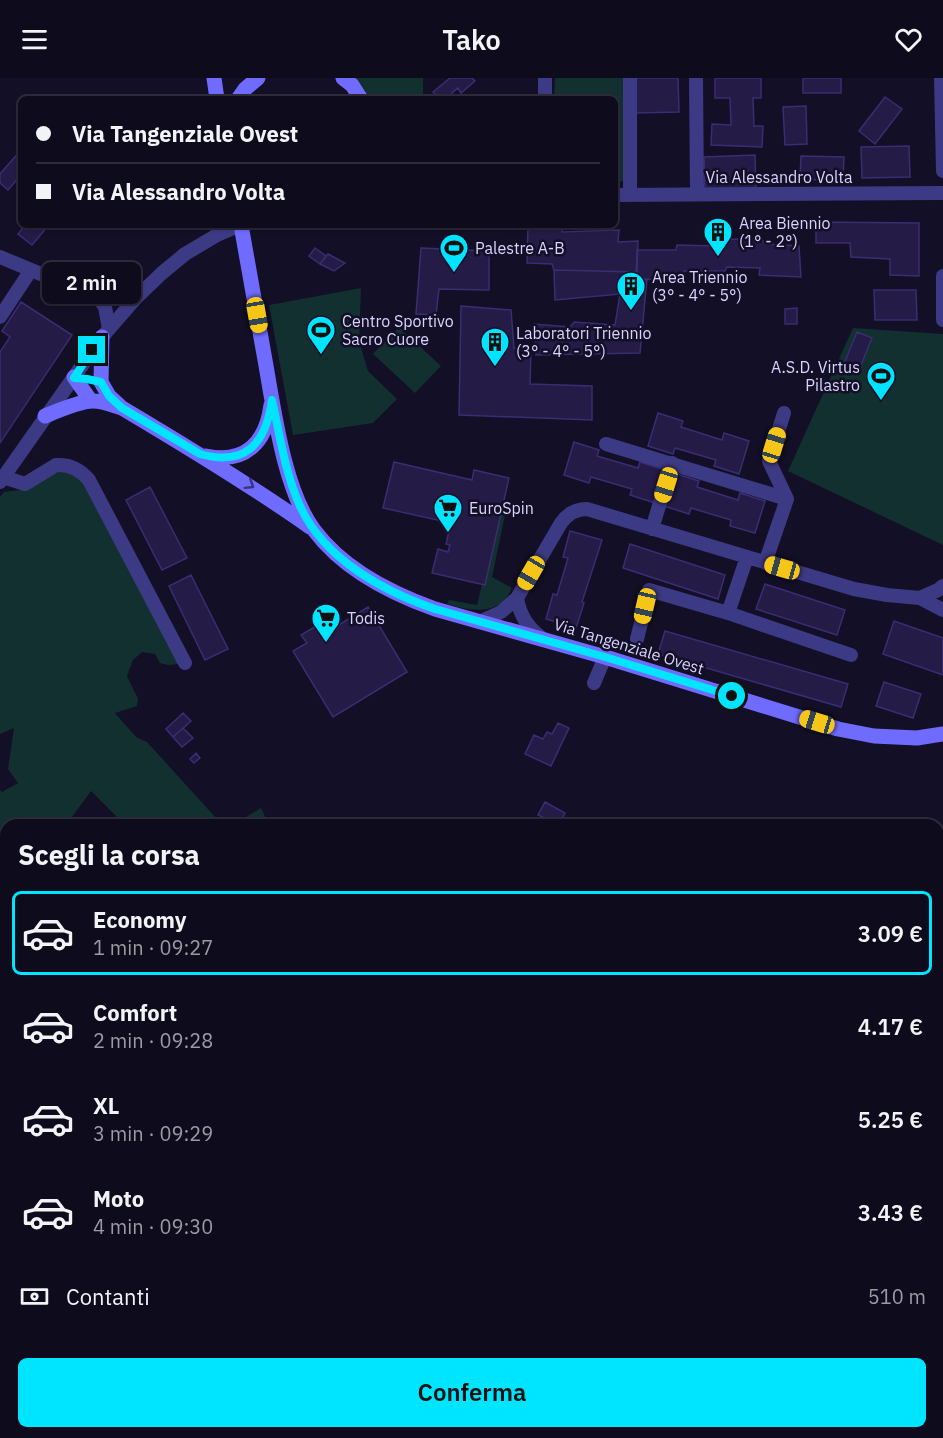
<!DOCTYPE html>
<html lang="it">
<head>
<meta charset="utf-8">
<style>
	:root { --surface:#0e0b1c; --page:#1c1929; --text:#f1f3f6; --muted:#9b9ba3; --line:#2e2b3b; --accent:#00e5ff }
	body { margin:0; font-family:"IBM Plex Sans",sans-serif; background:var(--page); color:var(--text); height:100vh; display:flex; flex-direction:column; font-size:22px; white-space:nowrap }
	* { box-sizing:border-box; margin:0 }
	p { font-size:20px; color:var(--muted) }
	.icon { flex:none; width:33px; height:33px; fill:none; stroke:currentColor; stroke-width:2; stroke-linecap:round; stroke-linejoin:round }
	.map { position:relative; flex:1; overflow:hidden }
	.sheet { position:absolute; left:0px; top:741px; width:944px; height:620px; display:flex; flex-direction:column; background:var(--surface); border-radius:18px 18px 0 0; box-shadow:0 2px 4px #0004,0 0 0 2px var(--line) }
	.sheet>* { flex:none }
	.hud { position:absolute; left:18px; top:18px; width:600px; height:132px; border-radius:9px; box-shadow:0 2px 4px #0004,0 0 0 2px var(--line); display:grid; align-content:center; height:132px; padding:0 18px; background:var(--surface) }
	.end { position:absolute; width:27px; height:27px; margin:-14px; border:8px solid #00e5ff; background:#111; box-shadow:0 0 0 3px #111 }
	.from { border-radius:50% }
	.bubble { position:absolute; height:42px; border-radius:9px; background:var(--surface); box-shadow:0 2px 4px #0004,0 0 0 2px var(--line); font-size:20px; font-weight:600; line-height:42px; text-align:center }
	.car { position:absolute; width:18px; height:36px; margin:-18px -9px; border-radius:8px; box-shadow:0 0 4px 2px #0007; background:linear-gradient(#f5c518 24%,#345 0 40%,#f5c518 0 76%,#345 0 86%,#f5c518 0) }
	.hud b { display:flex; align-items:center; gap:21px; height:57px; font-size:22px }
	.hud b+b { border-top:2px solid var(--line) }
	.hud i { width:15px; height:15px; background:var(--text) }
	ul { padding:0; list-style:none }
	li { display:flex; align-items:center; gap:18px; height:84px; margin:0 12px 9px; padding:0 6px; border:3px solid transparent; border-radius:9px }
	li div { flex:1 }
	li b { display:block; font-size:22px }
	li em { font-style:normal; font-weight:600 }
	li.active { border-color:var(--accent) }
	li>.icon { width:54px; height:54px; stroke-width:1.5 }
	h2 { padding:0 18px; font-size:27px; line-height:72px }
	.pay { display:flex; align-items:center; gap:15px; height:66px; padding:0 18px; font-size:22px }
	.pay p { margin-inline-start:auto }
	.button { display:flex; gap:12px; margin-top:auto; padding:12px 18px }
	.button a { flex:1; height:69px; border-radius:9px; background:var(--accent); color:#111; font-size:24px; font-weight:600; line-height:69px; text-align:center }
	header { display:flex; justify-content:space-between; align-items:center; height:78px; padding:0 18px; background:var(--surface); font-size:27px; font-weight:600 }
	.map>svg:first-child { display:block }
	.green { fill:#12302f }
	.building { fill:#241b47; stroke:#3b2d73; stroke-width:1.5 }
	.lines { fill:none; stroke-linecap:round; stroke-linejoin:round }
	.street { stroke:#3d3a85; stroke-width:14 }
	.secondary { stroke:#6f6bff; stroke-width:15 }
	.oneway { stroke:#38347d }
	.route { stroke:#00e5ff; stroke-width:8 }
	.labels { text-anchor:middle; stroke-width:5; stroke-linejoin:round; paint-order:stroke }
	.street-label { font-size:16px; fill:#d9d4ff; stroke:#130f26 }
	.poi-label { font-size:16px; fill:#d9d4ff; stroke:#130f26; text-anchor:start }
</style>
</head>
<body>
<header><svg class="icon" aria-label="menu" viewBox="0 0 24 24"><path d="M4 6h16M4 12h16M4 18h16"/></svg>Tako<svg class="icon" aria-label="heart" viewBox="0 0 24 24"><path d="M12 20l-8-8c-3-5 5-10 8-4 3-6 11-1 8 4z"/></svg></header>
<div class="map">
<svg width="943" height="1360" viewBox="0 0 943 1360">
	<rect width="100%" height="100%" fill="#130f26"/>
	<path class="green" d="M356 0H423V21H370Z
		M555 0H626V102L615 105V21H554Z
		M361 210 359 263 368 293 397 321 373 345 293 357 269 227Z
		M399 249 441 288 415 315 373 276Z
		M853 250 943 256V467L788 393Z
		M61 392 81 400 179 586 168 587 160 585 155 576 142 574 133 582 127 598 138 621 137 628 115 635 136 659 147 664 217 741 210 747H125L91 713 66 747H6V786L0 784V712L2 714 18 705 8 691 14 650 0 656V419L4 414 26 411Z
		M501 437H505L492 499 512 510C499 539 471 533 447 526L449 522 477 527 482 506 485 507Z
		M261 730 269 747H233Z
		M360 1355V1354L561 1355 555 1360H360Z"/>
	<path class="building" d="M450 0H472L475 3 461 15 458 10 452 15 454 18 450 21H433L432 20 436 17 433 14Z
		M634 0H678L679 34 635 35Z
		M715 0H761V20H753L754 48H763L762 69 711 67 712 46 731 47 730 20H715Z
		M803 0H841V15H803Z
		M885 19 902 31 875 66 859 53Z
		M806 28 807 66 785 67 783 29Z
		M909 68 910 99 862 100 861 69Z
		M21 72V97L8 112 0 105V96Z
		M755 77 756 110 705 112 704 79Z
		M801 78 844 79 843 103 800 101Z
		M816 144 919 145V198L890 197V181L851 179 850 165H816Z
		M25 147H48V148L32 167 18 156Z
		M528 147 562 148V154L619 152 618 164 638 163 637 194 554 192 552 186 527 185Z
		M761 160 765 166 799 168 801 199 759 197 760 190 727 189 725 193H684L682 200 636 202 637 172H676L677 167 717 168 719 162Z
		M315 170 326 178 320 186 309 178Z
		M421 170 489 173V212L439 211 436 237 416 236Z
		M328 176 345 185 334 193 320 186Z
		M554 192 637 194 636 202 647 201 640 275 536 277 534 246 570 249 574 244 615 247 620 216 555 222Z
		M874 212H916L917 242H875Z
		M21 224 72 257 0 365V274L10 259 2 253Z
		M461 228 511 232 514 270 531 272 530 306 592 308V342L459 337Z
		M797 230V246H785V231Z
		M857 254 872 260 857 297 842 291Z
		M658 335 683 343 681 349 722 362 724 355 749 363 739 396 714 388 716 382 675 370 673 376 648 368Z
		M574 364 599 372 597 378 638 390 640 384 665 392 655 425 630 417 632 411 591 399 589 405 564 397Z
		M394 384 472 402 474 392 509 400 485 507 432 495 438 471 448 474 450 467 446 466 451 445 383 430Z
		M674 395 699 403 697 409 738 422 740 415 765 423 755 455 730 448 731 442 691 430 689 436 664 428Z
		M150 409 187 480 162 492 126 422Z
		M570 453 602 462 582 524 584 525 576 550 546 541 553 516 557 517 568 480 563 479Z
		M630 466 725 497 718 521 623 490Z
		M191 497 228 571 205 582 169 508Z
		M765 506 845 532 837 557 756 531Z
		M368 529 407 594 333 639 293 573 307 565 301 557 318 547 324 556Z
		M894 543 943 560V597L883 576Z
		M665 553 848 606 841 629 658 576Z
		M884 604 921 616 913 640 876 628Z
		M183 635 191 643 173 659 166 651Z
		M558 645 569 650 551 688 525 676 534 657 543 661 547 654 552 656Z
		M183 650 193 660 182 669 173 659Z
		M196 675 200 680 194 685 190 681Z
		M545 724 565 735 559 747 538 737Z
		M333 1354H351L347 1360H329Z"/>
	<g class="lines">
		<path class="street" d="M696 0 697 116
			M941 0 943 93
			M545 21V0
			M630 116V0
			M615 117 943 115
			M0 179 48 199 95 215 115 219 136 220
			M943 198V242
			M95 215 105 229 109 251
			M0 239 31 192
			M606 366 787 421
			M3 399 25 406 56 387C70 386 80 391 89 402L185 585
			M0 404 102 259 136 220 162 195 185 176 217 157 240 147
			M652 451 672 385
			M765 485 787 421 769 383 784 335
			M517 520C520 538 528 550 543 561
			M920 520 943 532
			M728 535 747 479
			M479 544 501 534 517 520 561 445C568 435 576 431 587 431L854 511 887 517 920 520 938 512 943 508
			M637 561 649 512 728 535 851 577
			M594 605 605 579"/>
		<path class="secondary" d="M214 0 217 21
			M343 0 352 7 361 21
			M238 21 245 11 258 0
			M241 147C249 192 257 237 265 282 274 332 284 412 314 452 343 491 390 515 435 531L605 579 838 651 874 658 917 660 943 656
			M102 259 101 304 109 318 120 328
			M74 299 91 323
			M45 338C57 333 80 323 93 323 103 323 112 327 122 330 186 368 249 406 310 449
			M206 378C245 386 266 365 271 327"/>
	</g>
	<defs><path id="oneway-chevron" d="M-2-3.5L2.5 0L-2 3.5" fill="none" stroke-width="1.6" stroke-linecap="round" stroke-linejoin="round" transform="scale(1.5)"/></defs>
	<use class="oneway" href="#oneway-chevron" transform="translate(250 407) rotate(32)"/>
	<g class="lines">
		<path class="route" d="M92 272 74 300 87 301 101 304 109 318 122 330 200 376C246 389 266 365 272 322 280 358 285 395 300 428 324 481 383 513 435 531L605 579 732 618"/>
	</g>
	<defs>
		<g id="building-pin" transform="scale(1.5)"><path d="M0 17L-7.5 6A9.5 9.5 0 1 1 7.5 6Z" fill="#00e5ff" stroke="#130f26"/><path d="M-4-6H4V6H1V3H-1V6H-4ZM-2.5-4.3h1.7v1.8h-1.7ZM.8-4.3h1.7v1.8H.8ZM-2.5-1h1.7V.8h-1.7ZM.8-1h1.7V.8H.8Z" fill="#111"/></g>
		<g id="stadium-pin" transform="scale(1.5)"><path d="M0 17L-7.5 6A9.5 9.5 0 1 1 7.5 6Z" fill="#00e5ff" stroke="#130f26"/><path d="M0-5a6.5 5 0 1 0 0 10a6.5 5 0 1 0 0-10ZM-3.5-1.8h7v3.6h-7Z" fill="#111"/></g>
		<g id="supermarket-pin" transform="scale(1.5)"><path d="M0 17L-7.5 6A9.5 9.5 0 1 1 7.5 6Z" fill="#00e5ff" stroke="#130f26"/><path d="M-6-5.5h2.5l.6 2H6L4.5 2H-2.5L-4.4-4H-6ZM-1.5 3.2a1.3 1.3 0 1 0 .1 0ZM3 3.2a1.3 1.3 0 1 0 .1 0Z" fill="#111"/></g>
	</defs>
	<g fill-rule="evenodd">
		<use href="#building-pin" x="718" y="154"/>
		<use href="#stadium-pin" x="454" y="170"/>
		<use href="#building-pin" x="631" y="208"/>
		<use href="#stadium-pin" x="321" y="252"/>
		<use href="#building-pin" x="495" y="264"/>
		<use href="#stadium-pin" x="881" y="298"/>
		<use href="#supermarket-pin" x="448" y="430"/>
		<use href="#supermarket-pin" x="326" y="540"/>
	</g>
	<g class="labels">
		<g class="street-label">
			<text x="779" y="105">Via Alessandro Volta</text>
			<text transform="translate(629 568) rotate(17)" y="6">Via Tangenziale Ovest</text>
		</g>
		<g class="poi-label">
			<text x="739" y="151">Area Biennio<tspan x="739" dy="18">(1° - 2°)</tspan></text>
			<text x="475" y="176">Palestre A-B</text>
			<text x="652" y="205">Area Triennio<tspan x="652" dy="18">(3° - 4° - 5°)</tspan></text>
			<text x="342" y="249">Centro Sportivo<tspan x="342" dy="18">Sacro Cuore</tspan></text>
			<text x="516" y="261">Laboratori Triennio<tspan x="516" dy="18">(3° - 4° - 5°)</tspan></text>
			<text x="860" y="295" text-anchor="end">A.S.D. Virtus<tspan x="860" dy="18">Pilastro</tspan></text>
			<text x="469" y="436">EuroSpin</text>
			<text x="347" y="546">Todis</text>
		</g>
	</g>
</svg>
<i class="end from" style="left:732px;top:618px"></i>
<i class="end" style="left:92px;top:272px"></i>
<div class="bubble" style="left:42px;top:184px;width:99px">2 min</div>
<i class="car" style="left:257px;top:237px;rotate:170deg"></i>
<i class="car" style="left:774px;top:367px;rotate:17deg"></i>
<i class="car" style="left:666px;top:407px;rotate:197deg"></i>
<i class="car" style="left:782px;top:490px;rotate:286deg"></i>
<i class="car" style="left:531px;top:495px;rotate:210deg"></i>
<i class="car" style="left:645px;top:528px;rotate:193deg"></i>
<i class="car" style="left:817px;top:644px;rotate:287deg"></i>
<div class="hud">
<b><i class="from"></i>Via Tangenziale Ovest</b>
<b><i></i>Via Alessandro Volta</b>
</div>
<section class="sheet">
<h2>Scegli la corsa</h2>
<ul>
<li class="active"><svg class="icon" aria-label="car" viewBox="0 0 24 24"><path d="M5 17H2v-5l4-1 3-4h7l3 4 3 1v5h-3M9 17h6M6 11h13"/><circle cx="7" cy="17" r="2"/><circle cx="17" cy="17" r="2"/></svg><div><b>Economy</b><p>1 min · 09:27</p></div><em>3.09 €</em></li>
<li><svg class="icon" aria-label="car" viewBox="0 0 24 24"><path d="M5 17H2v-5l4-1 3-4h7l3 4 3 1v5h-3M9 17h6M6 11h13"/><circle cx="7" cy="17" r="2"/><circle cx="17" cy="17" r="2"/></svg><div><b>Comfort</b><p>2 min · 09:28</p></div><em>4.17 €</em></li>
<li><svg class="icon" aria-label="car" viewBox="0 0 24 24"><path d="M5 17H2v-5l4-1 3-4h7l3 4 3 1v5h-3M9 17h6M6 11h13"/><circle cx="7" cy="17" r="2"/><circle cx="17" cy="17" r="2"/></svg><div><b>XL</b><p>3 min · 09:29</p></div><em>5.25 €</em></li>
<li><svg class="icon" aria-label="car" viewBox="0 0 24 24"><path d="M5 17H2v-5l4-1 3-4h7l3 4 3 1v5h-3M9 17h6M6 11h13"/><circle cx="7" cy="17" r="2"/><circle cx="17" cy="17" r="2"/></svg><div><b>Moto</b><p>4 min · 09:30</p></div><em>3.43 €</em></li>
</ul>
<div class="pay"><svg class="icon" aria-label="cash" viewBox="0 0 24 24"><path d="M3 7h18v10H3z"/><circle cx="12" cy="12" r="2"/></svg>Contanti<p>510 m</p></div>
<div class="button"><a>Conferma</a></div>
</section>
</div>
</body>
</html>
